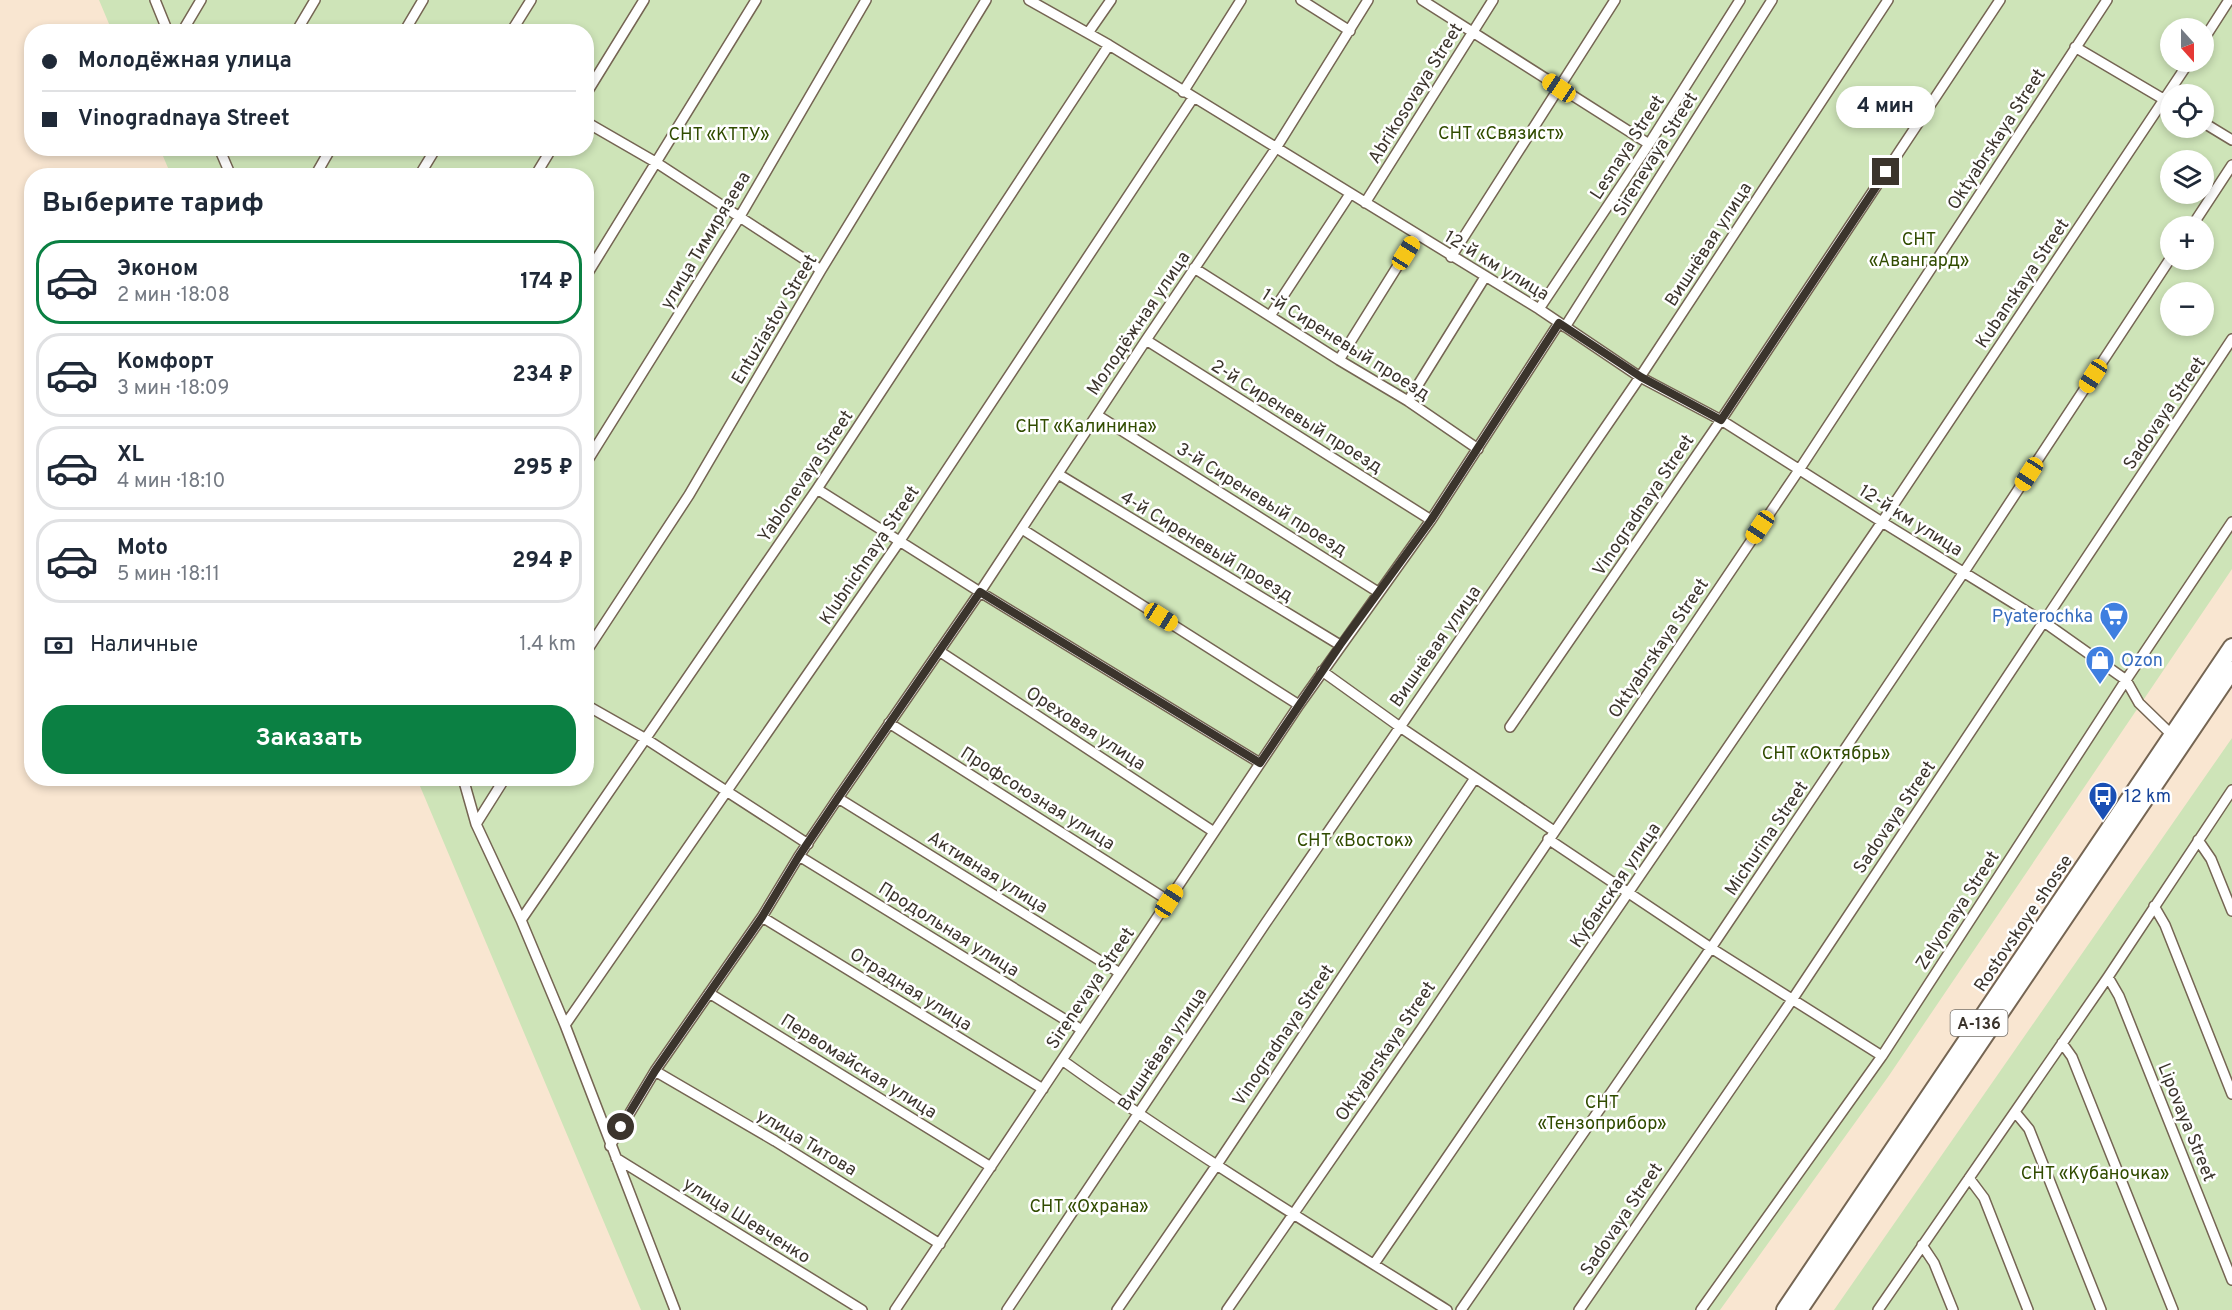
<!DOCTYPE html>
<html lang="ru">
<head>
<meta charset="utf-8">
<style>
	:root { --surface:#fff; --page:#f2f2f3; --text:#1f2937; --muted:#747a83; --line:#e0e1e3; --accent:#0b8043 }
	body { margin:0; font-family:Overpass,sans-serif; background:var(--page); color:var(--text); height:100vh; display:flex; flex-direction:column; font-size:22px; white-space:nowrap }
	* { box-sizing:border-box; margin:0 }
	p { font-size:20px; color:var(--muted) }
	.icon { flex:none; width:33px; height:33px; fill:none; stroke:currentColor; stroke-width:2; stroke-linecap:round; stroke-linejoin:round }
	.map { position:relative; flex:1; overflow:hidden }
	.side { position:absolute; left:24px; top:168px; width:570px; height:618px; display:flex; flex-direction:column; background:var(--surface); border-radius:24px; box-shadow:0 3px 9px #0003 }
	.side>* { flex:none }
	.guide { position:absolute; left:24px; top:24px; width:570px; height:132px; border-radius:24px; box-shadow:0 3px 9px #0003; display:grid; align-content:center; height:132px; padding:0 18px; background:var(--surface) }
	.needle { width:39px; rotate:159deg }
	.tools { position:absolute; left:2160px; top:18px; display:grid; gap:12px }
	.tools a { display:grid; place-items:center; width:54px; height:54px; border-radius:50%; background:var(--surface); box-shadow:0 3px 9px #0003; font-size:30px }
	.end { position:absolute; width:27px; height:27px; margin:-14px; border:8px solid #3b342c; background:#fff; box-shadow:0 0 0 3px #fff }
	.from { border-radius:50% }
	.bubble { position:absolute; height:42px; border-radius:21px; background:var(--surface); box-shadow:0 3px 9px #0003; font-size:20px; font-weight:700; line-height:42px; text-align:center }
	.car { position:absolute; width:18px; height:36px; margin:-18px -9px; border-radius:8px; box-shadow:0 0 4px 2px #0007; background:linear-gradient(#f5c518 24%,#345 0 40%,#f5c518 0 76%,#345 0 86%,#f5c518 0) }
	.guide b { display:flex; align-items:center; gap:21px; height:57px; font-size:22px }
	.guide b+b { border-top:2px solid var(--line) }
	.guide i { width:15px; height:15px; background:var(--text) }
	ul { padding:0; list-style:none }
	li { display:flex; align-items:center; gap:18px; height:84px; margin:0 12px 9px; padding:0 6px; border:3px solid var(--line); border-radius:24px }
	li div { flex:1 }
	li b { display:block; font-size:22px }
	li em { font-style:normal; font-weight:700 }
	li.on { border-color:var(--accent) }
	li>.icon { width:54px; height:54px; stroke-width:1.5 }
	h2 { padding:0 18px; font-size:27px; line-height:72px }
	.pay { display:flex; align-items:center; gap:15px; height:66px; padding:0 18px; font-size:22px }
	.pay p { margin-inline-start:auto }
	.cta { display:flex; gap:12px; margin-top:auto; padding:12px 18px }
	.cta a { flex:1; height:69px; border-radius:24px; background:var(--accent); color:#fff; font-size:24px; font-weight:700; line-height:69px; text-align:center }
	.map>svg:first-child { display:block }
	.green { fill:#cee4b8; fill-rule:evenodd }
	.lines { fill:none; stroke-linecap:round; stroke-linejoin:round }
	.street-casing { stroke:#756553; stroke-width:12 }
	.highway-casing { stroke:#756553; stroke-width:20 }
	.street { stroke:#fff; stroke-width:9 }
	.highway { stroke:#fff; stroke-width:16 }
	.route { stroke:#3b342c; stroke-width:8 }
	.labels { text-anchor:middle; stroke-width:5; stroke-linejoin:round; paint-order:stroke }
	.shield { fill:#fff; stroke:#76716b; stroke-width:1.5 }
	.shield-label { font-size:16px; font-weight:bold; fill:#3b342c }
	.street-label { font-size:18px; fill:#3b342c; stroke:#fff }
	.park-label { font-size:18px; fill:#314c00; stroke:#fff }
	.shop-label { font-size:18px; fill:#366cbe; stroke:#fff; text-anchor:end }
	.transit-label { font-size:18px; fill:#164399; stroke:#fff; text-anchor:start }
</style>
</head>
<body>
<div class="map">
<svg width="2232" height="1310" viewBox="0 0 2232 1310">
	<rect width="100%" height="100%" fill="#f9e6d1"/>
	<path class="green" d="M99 0H2232V569L1888 1077 1720 1310H641L417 779 586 778V176L171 175 160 149 586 148V32L112 31ZM2170 28H2204V62H2170ZM2170 94H2204V128H2170ZM2170 160H2204V194H2170ZM2170 226H2204V260H2170ZM2170 292H2204V326H2170Z
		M2232 738V1310H1834Z"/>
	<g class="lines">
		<g class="street-casing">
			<path id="street" d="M155 0 168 32
				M1029 0 1109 45 1539 309 1640 377 1721 420 1882 522 2044 622 2126 680 2139 703 2173 736
				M1301 0 1350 31
				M1422 0 1649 144
				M182 32 201 0
				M296 32 315 0
				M404 32 423 0
				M511 32 531 0
				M1088 33 1111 0
				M2204 39 2229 0
				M2075 47 2170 103
				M1183 92 1241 0
				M586 94 644 0
				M586 122 657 163 821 270
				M2204 123 2232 140
				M219 148 231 176
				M315 176 331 148
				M419 176 436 148
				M535 176 552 148
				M1365 203 1493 0
				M2192 226 2232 165
				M1451 257 1615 0
				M1194 268 1339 360 1408 401 1478 449
				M586 276 756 0
				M1539 309 1649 144 1740 0
				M1270 316 1350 194
				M1565 327 1772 0
				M1146 340 1431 520
				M1339 360 1417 235
				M1408 401 1485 277
				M1097 415 1378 592
				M586 463 739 218 866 0
				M1058 474 1340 645
				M817 489 980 592 1260 763
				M1022 529 1299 705
				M939 651 1214 832
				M586 652 689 495 821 270 986 0
				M1322 671 1400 727 1554 831
				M586 705 646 739 808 844
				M889 723 1169 901
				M1510 727 1721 420 2000 0
				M463 778 476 824 521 920 565 1025 675 1310
				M838 798 1120 973
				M476 824 505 778
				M1548 839 1711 948 1882 1056
				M2198 840 2211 859 2232 911
				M799 856 1082 1030
				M2154 906 2165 925 2232 1094
				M762 917 1043 1089
				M521 920 817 489 1109 45
				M2108 977 2119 996 2232 1280
				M709 993 991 1167
				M565 1025 899 542 1193 98
				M2062 1043 2072 1057 2173 1310
				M1062 1060C1186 1149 1317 1229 1447 1310
				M655 1071 775 1141 940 1244
				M2015 1112 2029 1129 2101 1310
				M610 1146 655 1071 762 917 799 856 838 798 980 592 1146 340 1276 148 1368 0
				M616 1158 862 1310
				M1969 1178 1984 1198 2028 1310
				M1922 1245 1934 1263 1953 1310
				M1374 1264 1882 522 2189 62
				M895 1310 1299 705 1431 520 1559 323
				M1007 1310 1265 924 1640 377 1888 0
				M1117 1310 1216 1166 1475 778
				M1227 1310 1422 1028 1799 470 2107 0
				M1461 1310 1711 948 1964 572 2170 259
				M1579 1310 1792 1000 2232 339
				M1701 1310 1882 1056 2126 680 2232 522
				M1878 1310 2108 977 2232 790"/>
		</g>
		<g class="highway-casing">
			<path id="highway" d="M1785 1310 2232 647
				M1799 1310 2232 670"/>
		</g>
		<use href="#street" class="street"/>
		<use href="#highway" class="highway"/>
	</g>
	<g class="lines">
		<path class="route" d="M621 1127 655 1071 762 917 799 856 838 798 980 592 1260 763 1340 645 1431 520 1559 323 1641 377 1721 420 1886 172"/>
	</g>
	<defs>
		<g id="supermarket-pin" transform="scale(1.5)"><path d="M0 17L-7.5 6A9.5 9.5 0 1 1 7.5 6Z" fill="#3f7fe0" stroke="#fff"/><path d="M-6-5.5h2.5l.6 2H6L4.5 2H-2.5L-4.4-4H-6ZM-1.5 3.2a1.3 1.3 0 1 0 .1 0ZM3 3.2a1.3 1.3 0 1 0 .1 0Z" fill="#fff"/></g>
		<g id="shop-pin" transform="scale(1.5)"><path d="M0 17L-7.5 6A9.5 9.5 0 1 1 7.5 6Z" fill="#3f7fe0" stroke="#fff"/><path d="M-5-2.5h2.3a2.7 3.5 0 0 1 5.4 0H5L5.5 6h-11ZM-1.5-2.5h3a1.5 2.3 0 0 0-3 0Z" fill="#fff"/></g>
		<g id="bus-pin" transform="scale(1.5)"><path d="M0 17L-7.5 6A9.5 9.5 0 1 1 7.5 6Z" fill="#1a4fb4" stroke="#fff"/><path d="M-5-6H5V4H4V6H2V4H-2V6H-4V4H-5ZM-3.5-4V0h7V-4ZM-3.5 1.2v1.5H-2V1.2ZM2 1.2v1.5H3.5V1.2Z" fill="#fff"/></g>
	</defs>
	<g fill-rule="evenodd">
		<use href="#supermarket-pin" x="2114" y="616"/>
		<use href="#shop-pin" x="2100" y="660"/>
		<use href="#bus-pin" x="2103" y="796"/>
	</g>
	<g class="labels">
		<rect class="shield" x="1950.5" y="1010" width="57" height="26" rx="4.5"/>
		<g class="shield-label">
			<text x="1979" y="1029">А-136</text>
		</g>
		<g class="street-label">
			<text transform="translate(1415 93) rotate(-58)" y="6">Abrikosovaya Street</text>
			<text transform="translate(1996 139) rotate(-57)" y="6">Oktyabrskaya Street</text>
			<text transform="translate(1627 147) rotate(-57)" y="6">Lesnaya Street</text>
			<text transform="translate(1655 154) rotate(-58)" y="6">Sirenevaya Street</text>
			<text transform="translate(705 240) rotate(-59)" y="6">улица Тимирязева</text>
			<text transform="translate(1708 244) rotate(-57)" y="6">Вишнёвая улица</text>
			<text transform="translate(1497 265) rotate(31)" y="6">12-й км улица</text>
			<text transform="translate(2022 283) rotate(-56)" y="6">Kubanskaya Street</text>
			<text transform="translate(774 319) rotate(-59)" y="6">Entuziastov Street</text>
			<text transform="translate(1138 323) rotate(-56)" y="6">Молодёжная улица</text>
			<text transform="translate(1346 344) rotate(32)" y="6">1-й Сиреневый проезд</text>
			<text transform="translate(2164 413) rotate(-56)" y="6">Sadovaya Street</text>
			<text transform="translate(1297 416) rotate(32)" y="6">2-й Сиреневый проезд</text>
			<text transform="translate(805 476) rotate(-56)" y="6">Yablonevaya Street</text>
			<text transform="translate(1262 499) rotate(32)" y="6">3-й Сиреневый проезд</text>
			<text transform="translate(1643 505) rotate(-56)" y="6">Vinogradnaya Street</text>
			<text transform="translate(1911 520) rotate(32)" y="6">12-й км улица</text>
			<text transform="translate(1207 546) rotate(31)" y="6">4-й Сиреневый проезд</text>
			<text transform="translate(869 555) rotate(-56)" y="6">Klubnichnaya Street</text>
			<text transform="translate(1435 646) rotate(-55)" y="6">Вишнёвая улица</text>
			<text transform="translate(1658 648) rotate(-56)" y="6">Oktyabrskaya Street</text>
			<text transform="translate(1086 728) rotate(33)" y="6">Ореховая улица</text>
			<text transform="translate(1038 798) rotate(32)" y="6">Профсоюзная улица</text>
			<text transform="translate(1894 817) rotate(-56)" y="6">Sadovaya Street</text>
			<text transform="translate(1766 838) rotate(-56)" y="6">Michurina Street</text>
			<text transform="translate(988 872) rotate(32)" y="6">Активная улица</text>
			<text transform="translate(1615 885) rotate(-56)" y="6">Кубанская улица</text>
			<text transform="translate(1957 910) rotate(-57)" y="6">Zelyonaya Street</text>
			<text transform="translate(2023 923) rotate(-56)" y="6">Rostovskoye shosse</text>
			<text transform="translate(949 929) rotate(32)" y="6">Продольная улица</text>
			<text transform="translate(1090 988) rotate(-56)" y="6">Sirenevaya Street</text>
			<text transform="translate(911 989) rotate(32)" y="6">Отрадная улица</text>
			<text transform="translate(1283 1035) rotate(-56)" y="6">Vinogradnaya Street</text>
			<text transform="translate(1162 1049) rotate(-56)" y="6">Вишнёвая улица</text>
			<text transform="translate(1385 1051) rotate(-56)" y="6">Oktyabrskaya Street</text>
			<text transform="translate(859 1066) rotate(32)" y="6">Первомайская улица</text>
			<text transform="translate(2187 1122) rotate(68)" y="6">Lipovaya Street</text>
			<text transform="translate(807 1142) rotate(31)" y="6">улица Титова</text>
			<text transform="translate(1621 1219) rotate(-56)" y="6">Sadovaya Street</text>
			<text transform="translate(747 1220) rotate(32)" y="6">улица Шевченко</text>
		</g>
		<g class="park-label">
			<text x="1501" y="139">СНТ «Связист»</text>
			<text x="719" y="140">СНТ «КТТУ»</text>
			<text x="1919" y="245">СНТ<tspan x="1919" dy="21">«Авангард»</tspan></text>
			<text x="1086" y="432">СНТ «Калинина»</text>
			<text x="1826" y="759">СНТ «Октябрь»</text>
			<text x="1355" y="846">СНТ «Восток»</text>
			<text x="1602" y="1108">СНТ<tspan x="1602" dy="21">«Тензоприбор»</tspan></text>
			<text x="2095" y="1179">СНТ «Кубаночка»</text>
			<text x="1089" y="1212">СНТ «Охрана»</text>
		</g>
		<g class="shop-label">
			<text x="2093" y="622">Pyaterochka</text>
			<text x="2121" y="666" text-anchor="start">Ozon</text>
		</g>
		<g class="transit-label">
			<text x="2124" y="802">12 km</text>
		</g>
	</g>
</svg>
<div class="tools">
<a><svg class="needle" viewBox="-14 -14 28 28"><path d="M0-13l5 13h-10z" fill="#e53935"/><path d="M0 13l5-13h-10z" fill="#747a83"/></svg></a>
<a><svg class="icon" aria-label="locate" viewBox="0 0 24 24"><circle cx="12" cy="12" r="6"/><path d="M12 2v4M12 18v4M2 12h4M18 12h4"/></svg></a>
<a><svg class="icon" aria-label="layers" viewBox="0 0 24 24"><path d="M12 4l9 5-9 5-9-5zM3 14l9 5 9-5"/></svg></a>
<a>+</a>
<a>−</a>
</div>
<i class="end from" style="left:621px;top:1127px"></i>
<i class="end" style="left:1886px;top:172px"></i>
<div class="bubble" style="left:1836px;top:86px;width:99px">4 мин</div>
<i class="car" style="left:1559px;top:88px;rotate:304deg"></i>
<i class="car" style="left:1406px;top:253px;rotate:32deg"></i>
<i class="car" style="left:2093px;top:376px;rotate:213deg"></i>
<i class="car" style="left:2029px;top:474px;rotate:213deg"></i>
<i class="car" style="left:1760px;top:527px;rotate:214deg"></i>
<i class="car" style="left:1161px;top:617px;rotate:122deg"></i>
<i class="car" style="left:1169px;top:901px;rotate:33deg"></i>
<div class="guide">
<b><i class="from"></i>Молодёжная улица</b>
<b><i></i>Vinogradnaya Street</b>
</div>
<section class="side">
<h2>Выберите тариф</h2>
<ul>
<li class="on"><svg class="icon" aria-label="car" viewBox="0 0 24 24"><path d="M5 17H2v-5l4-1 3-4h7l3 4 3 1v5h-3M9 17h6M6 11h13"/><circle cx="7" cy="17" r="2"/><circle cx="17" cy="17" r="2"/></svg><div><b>Эконом</b><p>2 мин · 18:08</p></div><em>174 ₽</em></li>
<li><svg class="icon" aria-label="car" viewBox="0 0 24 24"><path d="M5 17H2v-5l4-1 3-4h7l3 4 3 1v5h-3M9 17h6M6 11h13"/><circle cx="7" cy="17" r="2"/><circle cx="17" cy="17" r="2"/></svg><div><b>Комфорт</b><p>3 мин · 18:09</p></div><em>234 ₽</em></li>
<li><svg class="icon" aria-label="car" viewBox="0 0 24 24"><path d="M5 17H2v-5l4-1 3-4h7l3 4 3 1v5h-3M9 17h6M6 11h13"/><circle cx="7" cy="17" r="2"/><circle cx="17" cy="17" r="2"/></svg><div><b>XL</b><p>4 мин · 18:10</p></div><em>295 ₽</em></li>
<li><svg class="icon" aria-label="car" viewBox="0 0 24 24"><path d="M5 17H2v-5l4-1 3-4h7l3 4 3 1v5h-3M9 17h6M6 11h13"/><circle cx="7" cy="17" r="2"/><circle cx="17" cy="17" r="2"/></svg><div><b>Moto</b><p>5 мин · 18:11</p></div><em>294 ₽</em></li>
</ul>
<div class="pay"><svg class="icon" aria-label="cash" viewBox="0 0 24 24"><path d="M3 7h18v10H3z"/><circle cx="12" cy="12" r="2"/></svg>Наличные<p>1.4 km</p></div>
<div class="cta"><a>Заказать</a></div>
</section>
</div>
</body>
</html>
